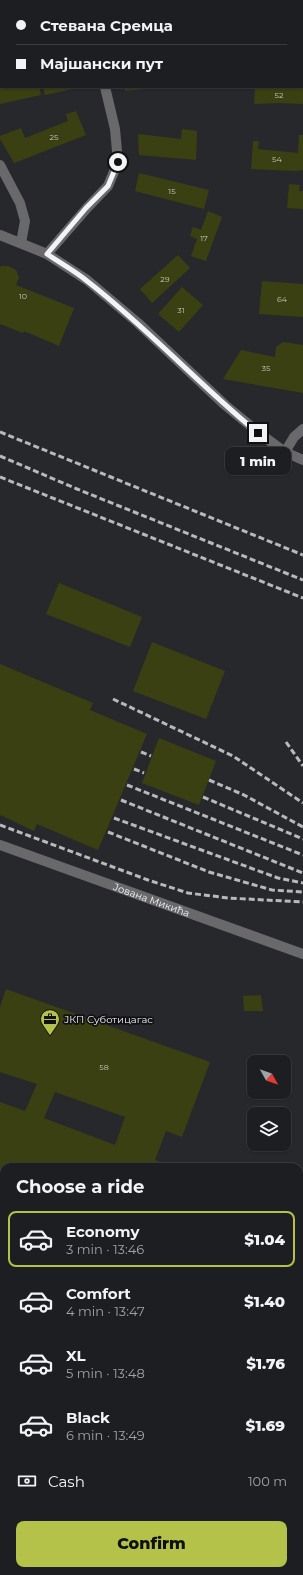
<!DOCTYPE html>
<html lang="en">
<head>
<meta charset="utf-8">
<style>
	:root { --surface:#1d1e21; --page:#2a2b2e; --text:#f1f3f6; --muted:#a0a2a5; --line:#3b3c3f; --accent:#b4c24a }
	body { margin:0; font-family:Montserrat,sans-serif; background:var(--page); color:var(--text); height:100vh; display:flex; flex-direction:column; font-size:15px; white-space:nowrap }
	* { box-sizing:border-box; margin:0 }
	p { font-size:13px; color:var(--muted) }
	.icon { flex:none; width:22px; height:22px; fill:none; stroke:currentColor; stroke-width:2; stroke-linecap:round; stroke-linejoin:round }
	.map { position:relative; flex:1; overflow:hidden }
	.panel { position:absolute; left:0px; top:1163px; width:303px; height:412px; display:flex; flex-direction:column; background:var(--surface); border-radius:12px 12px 0 0; box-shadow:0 1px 3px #0004,0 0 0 1px var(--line) }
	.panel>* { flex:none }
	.hud { position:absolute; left:0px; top:0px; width:303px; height:88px; box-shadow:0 1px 3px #0004,0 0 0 1px var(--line); display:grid; align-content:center; height:88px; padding:0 16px; background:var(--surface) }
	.needle { width:26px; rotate:130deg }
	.tools { position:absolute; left:247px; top:1055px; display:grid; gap:8px }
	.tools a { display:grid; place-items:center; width:44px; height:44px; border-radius:8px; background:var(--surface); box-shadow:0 1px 3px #0004,0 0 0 1px var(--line); font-size:20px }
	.end { position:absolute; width:18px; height:18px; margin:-9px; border:5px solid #f2f3f6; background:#111; box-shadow:0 0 0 2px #111 }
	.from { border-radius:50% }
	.bubble { position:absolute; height:28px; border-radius:8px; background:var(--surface); box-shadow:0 1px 3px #0004,0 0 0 1px var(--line); font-size:13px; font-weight:800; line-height:28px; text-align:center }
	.hud b { display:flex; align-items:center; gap:14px; height:38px; font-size:15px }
	.hud b+b { border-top:1px solid var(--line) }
	.hud i { width:10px; height:10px; background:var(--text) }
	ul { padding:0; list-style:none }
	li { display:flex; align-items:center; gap:12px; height:56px; margin:0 8px 6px; padding:0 8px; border:2px solid transparent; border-radius:8px }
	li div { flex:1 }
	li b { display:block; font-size:15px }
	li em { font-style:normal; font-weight:800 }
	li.active { border-color:var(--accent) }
	li>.icon { width:36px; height:36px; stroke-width:1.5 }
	h2 { padding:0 16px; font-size:18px; line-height:48px }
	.pay { display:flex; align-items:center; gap:10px; height:44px; padding:0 16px; font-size:15px }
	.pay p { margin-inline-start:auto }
	.primary-button { display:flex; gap:8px; margin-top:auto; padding:8px 16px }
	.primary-button a { flex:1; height:46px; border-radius:8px; background:var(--accent); color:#111; font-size:16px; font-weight:800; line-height:46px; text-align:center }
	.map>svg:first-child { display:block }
	.building { fill:#3b4012; fill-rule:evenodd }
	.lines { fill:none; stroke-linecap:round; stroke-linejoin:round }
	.minor { stroke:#69696c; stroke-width:10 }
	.tertiary { stroke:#69696c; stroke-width:10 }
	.rail { stroke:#b8b9bd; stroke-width:3; stroke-dasharray:6 3; stroke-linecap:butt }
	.route { stroke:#f2f3f6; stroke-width:5 }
	.labels { text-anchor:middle; stroke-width:3.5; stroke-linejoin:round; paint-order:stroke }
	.number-label { font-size:8px; fill:#c4c6bd }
	.street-label { font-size:10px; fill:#f2f3f6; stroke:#111113 }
	.poi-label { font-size:10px; fill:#f2f3f6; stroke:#111113; text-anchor:start }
</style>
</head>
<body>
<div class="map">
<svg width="303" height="1575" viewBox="0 0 303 1575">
	<rect width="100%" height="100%" fill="#27282c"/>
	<path class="building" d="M0 87H39L41 95 0 104Z
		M43 87H77V88L45 95Z
		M124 87H155V88L125 91Z
		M255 87H303V104L279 103 254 104Z
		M76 111 86 135 14 163 0 139V136L21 128 25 138 68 121 66 114Z
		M182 129 197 131 196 160 139 155 138 134 181 139Z
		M299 135H303V170L297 171 251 169 253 141H259L258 149 298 153Z
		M139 173 209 190 204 209 135 191Z
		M289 184 300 185 299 191H303V209L287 208Z
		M208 211 222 217 206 261 191 256 197 239 190 236 193 227 201 230Z
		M178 255 190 268 152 303 140 289Z
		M2 266H8L16 270 19 277 16 285 74 308 59 346 24 331 23 333 0 324V267Z
		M262 281 303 284V317L259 314Z
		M182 287 203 305 179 332 158 314Z
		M283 342 303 345V393L223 379 241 350 275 357 276 347Z
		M59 583 142 617 130 647 46 614Z
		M152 642 225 671 206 719 133 691Z
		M0 664 93 703 90 710 147 734 98 850 37 824 34 831 0 815Z
		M159 738 216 761 199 805 142 783Z
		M6 989 210 1062 182 1137 166 1131 155 1160 174 1167H4V1231L0 1230V1102L25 1111 37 1084 0 1072V1007ZM55 1092 125 1117 115 1145 44 1118Z
		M261 995 263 1011H244L243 996Z
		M299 1251 303 1252V1329L299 1328Z
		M0 1318 4 1319V1380L0 1378Z
		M299 1365 303 1367V1415L299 1414Z
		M299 1418 303 1420V1467L299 1465Z
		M0 1463 4 1465V1532L0 1531Z
		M123 1571H263L262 1575H134Z"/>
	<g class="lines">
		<path class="minor" d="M88 0V1
			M0 165 20 203 25 221 21 243
			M0 235 47 254 87 280 138 323 225 405 259 433 285 452 303 460
			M47 254 87 208 108 186 118 162 115 129 105 87
			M285 452 294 437 303 429"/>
		<path class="tertiary" id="s1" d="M0 845 303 954"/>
		<path class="rail" d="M0 432 303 555
			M0 456 77 489 303 580
			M0 477 303 598
			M113 699 233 756 303 803
			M286 742 303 766
			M141 752 151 756
			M134 769 144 773
			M209 780 244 795 303 827
			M127 785 303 855
			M203 797 303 839
			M121 800 303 873
			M114 818 278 878 303 883
			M0 825 148 880 188 893 228 898 303 902
			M108 832 209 872 272 890 303 892"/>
	</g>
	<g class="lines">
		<path class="route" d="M118 162 108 186 86 208 47 254C60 263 75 271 87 281 148 328 199 385 258 433"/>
	</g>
	<defs>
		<g id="office-pin" transform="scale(1)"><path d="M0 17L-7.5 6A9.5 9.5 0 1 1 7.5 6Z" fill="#b4c24a" stroke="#111113"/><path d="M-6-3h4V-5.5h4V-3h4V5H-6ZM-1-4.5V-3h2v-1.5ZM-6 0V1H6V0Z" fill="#111"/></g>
	</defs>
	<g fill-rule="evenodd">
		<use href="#office-pin" x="50" y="1019"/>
	</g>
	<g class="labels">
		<g class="number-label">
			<text x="279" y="98">52</text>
			<text x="54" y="140">25</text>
			<text x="277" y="162">54</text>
			<text x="172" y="194">15</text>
			<text x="204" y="241">17</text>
			<text x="165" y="282">29</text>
			<text x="23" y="299">10</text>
			<text x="282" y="302">64</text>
			<text x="181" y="313">31</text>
			<text x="266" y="371">35</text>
			<text x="104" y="1070">58</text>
		</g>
		<g class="street-label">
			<text dy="4" stroke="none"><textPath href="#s1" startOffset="161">Јована Микића</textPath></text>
		</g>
		<g class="poi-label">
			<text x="64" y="1023">ЈКП Суботицагас</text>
		</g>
	</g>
</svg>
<div class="tools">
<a><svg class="needle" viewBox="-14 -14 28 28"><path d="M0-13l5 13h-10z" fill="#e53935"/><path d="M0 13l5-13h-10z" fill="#a0a2a5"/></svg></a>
<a><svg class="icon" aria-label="layers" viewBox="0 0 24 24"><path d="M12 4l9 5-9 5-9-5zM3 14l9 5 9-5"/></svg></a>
</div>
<i class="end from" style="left:118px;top:162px"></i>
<i class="end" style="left:258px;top:433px"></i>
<div class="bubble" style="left:225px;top:447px;width:66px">1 min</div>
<div class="hud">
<b><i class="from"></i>Стевана Сремца</b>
<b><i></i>Мајшански пут</b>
</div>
<section class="panel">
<h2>Choose a ride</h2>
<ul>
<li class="active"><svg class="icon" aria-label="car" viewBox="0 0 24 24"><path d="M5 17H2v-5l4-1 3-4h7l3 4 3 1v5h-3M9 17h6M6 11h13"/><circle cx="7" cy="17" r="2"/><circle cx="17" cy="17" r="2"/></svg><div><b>Economy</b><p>3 min · 13:46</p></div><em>$1.04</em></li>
<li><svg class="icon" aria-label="car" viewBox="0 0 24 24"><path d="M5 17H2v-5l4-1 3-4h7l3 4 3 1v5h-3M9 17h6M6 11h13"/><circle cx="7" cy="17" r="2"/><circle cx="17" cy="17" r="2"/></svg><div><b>Comfort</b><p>4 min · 13:47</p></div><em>$1.40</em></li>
<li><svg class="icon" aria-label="car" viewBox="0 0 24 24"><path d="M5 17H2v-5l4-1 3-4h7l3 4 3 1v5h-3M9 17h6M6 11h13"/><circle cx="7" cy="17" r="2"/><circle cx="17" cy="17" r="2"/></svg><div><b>XL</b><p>5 min · 13:48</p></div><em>$1.76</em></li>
<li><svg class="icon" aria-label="car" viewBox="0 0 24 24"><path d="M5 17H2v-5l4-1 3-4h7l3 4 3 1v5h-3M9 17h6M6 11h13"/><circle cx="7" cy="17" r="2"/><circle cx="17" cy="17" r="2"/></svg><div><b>Black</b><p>6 min · 13:49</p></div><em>$1.69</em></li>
</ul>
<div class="pay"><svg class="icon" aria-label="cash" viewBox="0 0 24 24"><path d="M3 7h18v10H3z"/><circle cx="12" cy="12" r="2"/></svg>Cash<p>100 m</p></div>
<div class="primary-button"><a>Confirm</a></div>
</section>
</div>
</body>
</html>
